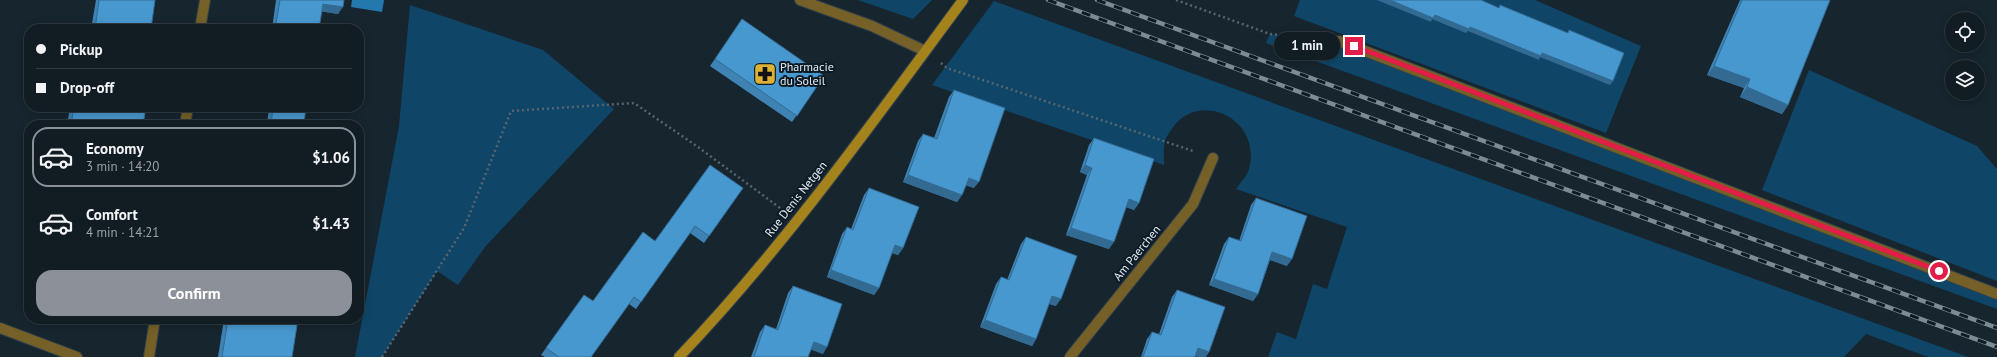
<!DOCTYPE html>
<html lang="en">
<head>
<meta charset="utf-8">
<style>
	:root { --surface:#111c23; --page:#1a252b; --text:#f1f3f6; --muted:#9ca1a6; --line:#303a41; --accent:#8c9099 }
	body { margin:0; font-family:"PT Sans",sans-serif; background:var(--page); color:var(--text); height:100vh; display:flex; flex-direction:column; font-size:15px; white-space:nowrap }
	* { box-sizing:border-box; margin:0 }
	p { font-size:13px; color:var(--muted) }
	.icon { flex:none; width:22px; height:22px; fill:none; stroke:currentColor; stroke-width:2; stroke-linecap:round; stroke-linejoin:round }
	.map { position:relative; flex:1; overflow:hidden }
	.side { position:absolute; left:24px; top:120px; width:340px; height:204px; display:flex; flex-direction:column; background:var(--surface); border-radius:16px; box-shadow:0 2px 10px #0003,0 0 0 1px var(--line) }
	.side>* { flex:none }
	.guide { position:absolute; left:24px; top:24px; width:340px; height:88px; border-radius:16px; box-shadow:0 2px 10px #0003,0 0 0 1px var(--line); display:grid; align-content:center; height:88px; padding:0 12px; background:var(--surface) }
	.buttons { position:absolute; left:1945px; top:12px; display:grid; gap:8px }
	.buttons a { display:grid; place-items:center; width:40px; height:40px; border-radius:50%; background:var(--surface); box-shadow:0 2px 10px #0003,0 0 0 1px var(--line); font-size:20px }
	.end { position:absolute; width:18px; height:18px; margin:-9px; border:5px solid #e11d48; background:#fff; box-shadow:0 0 0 2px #fff }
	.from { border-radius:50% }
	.bubble { position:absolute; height:28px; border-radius:14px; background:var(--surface); box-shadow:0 2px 10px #0003,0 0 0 1px var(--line); font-size:13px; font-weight:600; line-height:28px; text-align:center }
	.guide b { display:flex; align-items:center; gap:14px; height:38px; font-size:15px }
	.guide b+b { border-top:1px solid var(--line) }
	.guide i { width:10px; height:10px; background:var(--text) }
	ul { padding:7px 0 0; list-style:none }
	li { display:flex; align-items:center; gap:12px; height:60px; margin:0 8px 6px; padding:0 4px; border:2px solid transparent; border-radius:16px }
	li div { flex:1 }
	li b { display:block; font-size:15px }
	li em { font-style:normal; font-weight:600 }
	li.active { border-color:var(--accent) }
	li>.icon { width:36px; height:36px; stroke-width:1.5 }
	.primary-button { display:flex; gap:8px; margin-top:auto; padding:8px 12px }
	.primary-button a { flex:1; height:46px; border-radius:16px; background:var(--accent); color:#fff; font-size:16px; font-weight:600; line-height:46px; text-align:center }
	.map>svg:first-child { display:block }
	.green { fill:#0f4668 }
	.water { fill:#2378ad }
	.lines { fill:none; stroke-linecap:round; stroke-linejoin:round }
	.service-casing { stroke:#34414a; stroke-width:12 }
	.minor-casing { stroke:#34414a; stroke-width:12 }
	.secondary-casing { stroke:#34414a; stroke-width:12 }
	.path { stroke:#59656e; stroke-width:2.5; stroke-dasharray:2 3; stroke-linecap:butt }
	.service { stroke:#756028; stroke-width:10 }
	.minor { stroke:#756028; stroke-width:10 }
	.secondary { stroke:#a4821c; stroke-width:10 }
	.rail-casing { stroke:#7f8b93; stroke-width:4.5 }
	.rail { stroke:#0e1b25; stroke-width:3; stroke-dasharray:9; stroke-linecap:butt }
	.wall { fill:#3e83b3 }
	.shaded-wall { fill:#326a92 }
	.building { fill:#4898d0; stroke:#326a92 }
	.route { stroke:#e11d48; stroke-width:5 }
	.labels { text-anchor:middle; stroke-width:4; stroke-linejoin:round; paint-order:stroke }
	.poi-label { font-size:12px; fill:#e3ecf3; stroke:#0e1b25; text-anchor:start }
	.street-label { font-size:12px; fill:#e3ecf3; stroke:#0e1b25 }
</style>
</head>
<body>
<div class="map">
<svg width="1997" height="357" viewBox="0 0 1997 357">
	<rect width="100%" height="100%" fill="#17252f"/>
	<path class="green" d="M858 0H932L913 19Z
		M1300 0H1535L1641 46 1606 133 1294 16Z
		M994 1 1968 357H1928L1866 334 1844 357H1268L1277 332 1296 339 1313 284 1327 289 1347 227 1236 189C1240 183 1248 175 1249 169 1263 119 1198 88 1171 130 1169 133 1166 137 1165 141 1163 148 1164 158 1164 165L932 85Z
		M410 5 543 50 614 109 485 247 458 285 437 271 382 357H355L399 126Z
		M1270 34 1339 41 1997 294V309L1266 43Z
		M1809 70 1977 146 1997 169V281L1762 190Z"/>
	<path class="water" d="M352 0H384L382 12 351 7Z"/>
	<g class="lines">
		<g class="service-casing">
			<path id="service" d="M1339 41 1997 294"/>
		</g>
		<g class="minor-casing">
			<path id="minor" d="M800 0 872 26 925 51
				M200 29 205 0
				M185 125 188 107
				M0 328 77 357
				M149 357 155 319
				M1070 357 1193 204 1213 158"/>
		</g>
		<g class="secondary-casing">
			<path id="secondary" d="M679 357C784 247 873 122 963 0"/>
		</g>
		<path class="path" d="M1176 0 1270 34 1319 39
			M941 63 947 68 971 76 1193 151
			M382 357 464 228 511 111 634 103 698 147 780 208"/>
		<use href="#service" class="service"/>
		<use href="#minor" class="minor"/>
		<use href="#secondary" class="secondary"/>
		<g class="rail-casing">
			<path id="rail" d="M1048 0 1997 347
				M1097 0 1997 328"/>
		</g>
		<use href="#rail" class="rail"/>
	</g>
	<path class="wall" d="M96 0H155L151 29H91Z
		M276 0H344L338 14 321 11 319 29H272Z
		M1740 0H1830L1788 105 1782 114 1740 97 1744 88 1707 75Z
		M742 19 824 76 792 122 710 66Z
		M954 90 974 188 966 185 962 195 957 202 903 182 918 141 923 134 934 138 949 97Z
		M70 107H146L143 125H67Z
		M269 107H306L304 123 315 125H267Z
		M1094 138 1139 203 1134 210 1126 207 1109 249 1066 235 1087 175 1080 172 1089 145Z
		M743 188 704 243 690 233 636 309 629 304 591 357H545L541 355 584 295 593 301 655 241Z
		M869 188 903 248 898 255 892 253 879 288 874 295 827 277 842 234 847 227 851 229 864 195Z
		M1256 198 1287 266 1270 260 1258 294 1253 301 1209 285 1224 244 1229 237 1239 241 1251 205Z
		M1026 237 1056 306 1049 304 1036 339 1032 346 980 327 996 284 1001 277 1007 280 1021 244Z
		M793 286 823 354 811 349 808 357H751L760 332 765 325 776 329 788 293Z
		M1177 290 1206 357H1199L1195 356V357H1141L1147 339 1152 332 1159 334 1172 297Z
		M224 319H298L292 357H218Z"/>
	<path class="shaded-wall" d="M1377 0H1390L1470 27 1542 53 1613 81 1610 85 1540 57 1539 60 1468 31 1466 33 1432 19 1431 22Z
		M323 4 343 7 338 14 318 11Z
		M1714 66 1750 79 1744 88 1707 75Z
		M1747 87 1788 105 1782 114 1740 97Z
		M1085 165 1092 168 1087 175 1080 172Z
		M908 175 962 195 957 202 903 182Z
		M969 178 979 182 974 188 964 185Z
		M1129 199 1139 203 1134 210 1124 206Z
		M1071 228 1114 242 1109 249 1066 235Z
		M895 245 903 248 898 255 890 252Z
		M1272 252 1292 259 1287 266 1268 259Z
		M831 270 879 288 874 295 827 277Z
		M1214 279 1258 294 1253 301 1209 285Z
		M1052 296 1061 299 1056 306 1047 303Z
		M985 320 1036 339 1032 346 980 327Z
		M814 342 827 347 823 354 809 349Z
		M1198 348 1209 352 1206 357H1199L1193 355Z"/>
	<path class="building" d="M99 0H155L151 29H95Z
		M280 0H344L343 7 323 4 319 29H275Z
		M1390 0H1481L1499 8 1500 5 1568 33 1569 30 1624 53 1613 81 1542 53 1541 56 1470 27 1469 29 1435 15 1433 18Z
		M1742 0H1830L1788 105 1747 87 1750 79 1714 66Z
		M742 19 824 76 797 116 715 59Z
		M954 90 1005 108 979 182 969 178 962 195 908 175 923 134 937 139Z
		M74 107H146L143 125H71Z
		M273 107H306L304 123 315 125H271Z
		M1094 138 1154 159 1139 203 1129 199 1114 242 1071 228 1092 168 1085 165Z
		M710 165 743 188 709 236 695 226 641 302 634 297 591 357H559L546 348 584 295 593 301 643 232 655 241Z
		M869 188 919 207 903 248 895 245 879 288 831 270 847 227 853 230Z
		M1256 198 1307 216 1292 259 1272 252 1258 294 1214 279 1229 237 1241 241Z
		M1026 237 1077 256 1061 299 1052 296 1036 339 985 320 1001 277 1009 280Z
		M793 286 842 304 827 347 814 342 808 357H754L765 325 778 330Z
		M1177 290 1225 307 1209 352 1198 348 1195 357H1143L1152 332 1161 335Z
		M228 319H298L292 357H222Z"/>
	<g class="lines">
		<path class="route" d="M1354 46 1939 271"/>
	</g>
	<defs>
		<g id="pharmacy-square" transform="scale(1.15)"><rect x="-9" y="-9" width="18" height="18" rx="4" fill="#ddb133" stroke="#0e1b25"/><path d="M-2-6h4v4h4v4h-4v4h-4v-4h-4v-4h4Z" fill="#111"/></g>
	</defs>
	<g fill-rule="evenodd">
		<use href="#pharmacy-square" x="765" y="74"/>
	</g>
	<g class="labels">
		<g class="poi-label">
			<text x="780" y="71">Pharmacie<tspan x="780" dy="14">du Soleil</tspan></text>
		</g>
		<g class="street-label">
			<text transform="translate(796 199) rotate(-52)" y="4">Rue Denis Netgen</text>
			<text transform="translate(1137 253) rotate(-51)" y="4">Am Paerchen</text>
		</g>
	</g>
</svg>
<div class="buttons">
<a><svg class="icon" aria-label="locate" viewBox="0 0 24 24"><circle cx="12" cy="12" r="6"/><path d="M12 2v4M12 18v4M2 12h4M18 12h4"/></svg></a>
<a><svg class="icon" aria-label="layers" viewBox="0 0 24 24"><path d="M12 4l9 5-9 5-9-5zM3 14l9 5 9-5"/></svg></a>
</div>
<i class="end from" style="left:1939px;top:271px"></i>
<i class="end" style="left:1354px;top:46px"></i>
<div class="bubble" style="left:1274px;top:32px;width:66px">1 min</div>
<div class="guide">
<b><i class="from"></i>Pickup</b>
<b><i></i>Drop-off</b>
</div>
<section class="side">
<ul>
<li class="active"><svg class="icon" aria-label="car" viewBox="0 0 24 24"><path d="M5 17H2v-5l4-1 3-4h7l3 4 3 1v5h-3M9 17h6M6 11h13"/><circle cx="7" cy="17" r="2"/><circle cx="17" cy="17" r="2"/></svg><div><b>Economy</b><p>3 min · 14:20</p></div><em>$1.06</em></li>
<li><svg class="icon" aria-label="car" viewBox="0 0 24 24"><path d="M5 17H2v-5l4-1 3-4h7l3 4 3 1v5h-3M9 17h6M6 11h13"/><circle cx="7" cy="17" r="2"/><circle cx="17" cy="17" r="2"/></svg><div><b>Comfort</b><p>4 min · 14:21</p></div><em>$1.43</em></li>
</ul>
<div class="primary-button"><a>Confirm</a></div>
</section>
</div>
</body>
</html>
